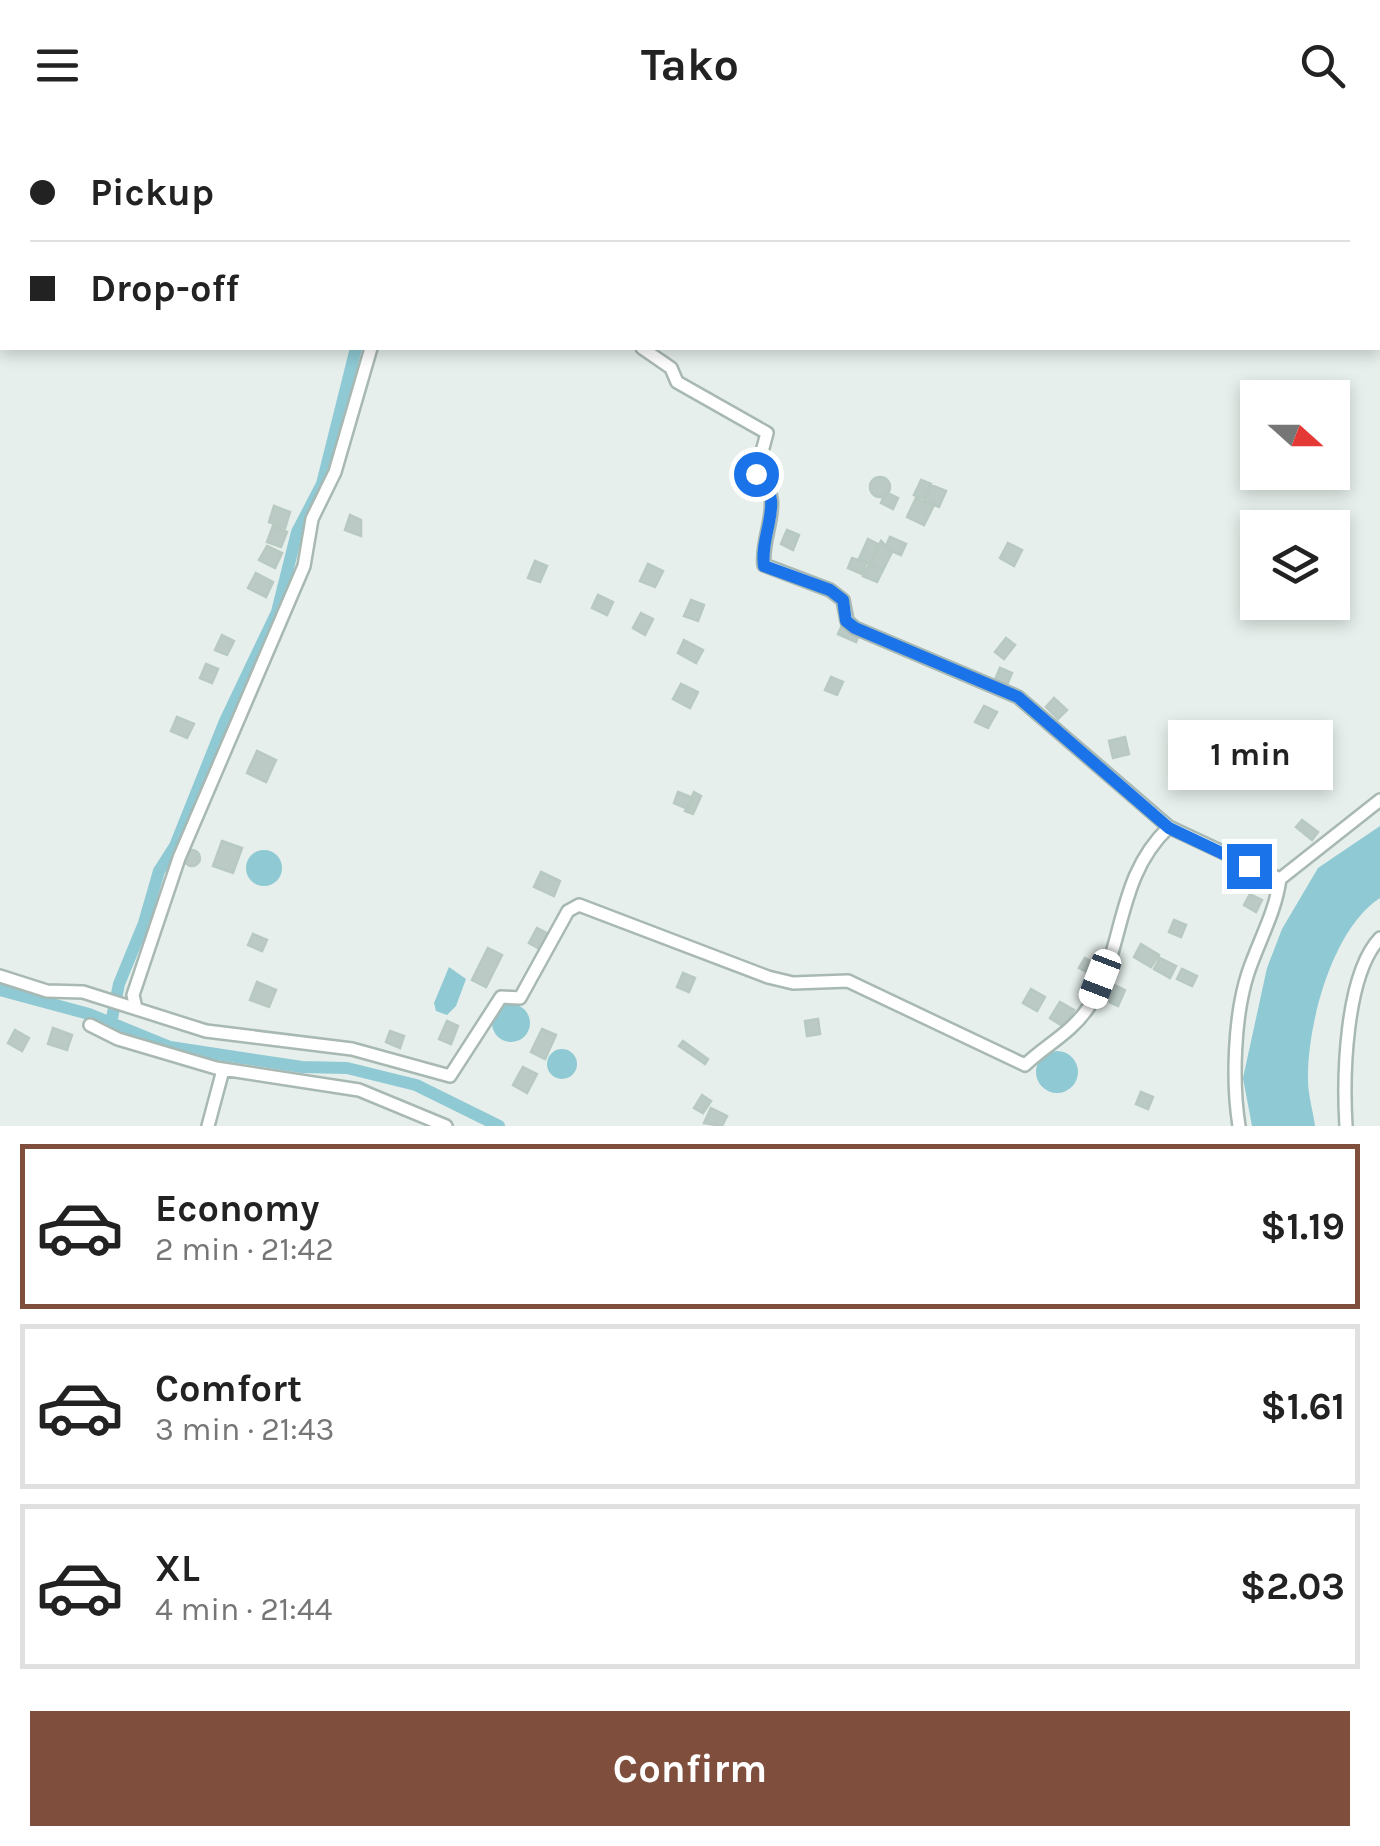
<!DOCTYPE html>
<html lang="en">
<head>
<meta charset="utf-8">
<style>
	:root { --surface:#fff; --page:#f6f6f6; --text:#222; --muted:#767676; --line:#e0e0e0; --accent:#804e3d }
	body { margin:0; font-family:Karla,sans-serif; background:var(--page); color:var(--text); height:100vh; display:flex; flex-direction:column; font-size:38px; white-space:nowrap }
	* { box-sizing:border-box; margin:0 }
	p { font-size:32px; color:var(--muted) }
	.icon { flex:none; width:55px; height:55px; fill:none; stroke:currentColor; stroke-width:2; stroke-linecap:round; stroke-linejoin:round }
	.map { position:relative; height:996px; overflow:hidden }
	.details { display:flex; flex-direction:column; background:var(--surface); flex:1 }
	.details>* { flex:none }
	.hud { position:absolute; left:0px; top:0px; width:1380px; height:220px; box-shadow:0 5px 15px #0003; display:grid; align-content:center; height:220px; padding:0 30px; background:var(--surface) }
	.needle { width:65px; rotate:111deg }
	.buttons { position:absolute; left:1240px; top:250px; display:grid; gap:20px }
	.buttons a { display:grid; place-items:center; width:110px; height:110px; border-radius:0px; background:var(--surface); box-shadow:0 5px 15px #0003; font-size:50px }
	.end { position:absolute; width:45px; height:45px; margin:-22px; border:12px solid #1a73e8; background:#fff; box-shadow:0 0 0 5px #fff }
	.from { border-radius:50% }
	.bubble { position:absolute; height:70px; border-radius:0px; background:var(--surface); box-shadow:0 5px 15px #0003; font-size:32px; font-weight:700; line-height:70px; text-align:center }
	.car { position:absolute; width:30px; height:60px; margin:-30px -15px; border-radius:12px; box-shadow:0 0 8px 2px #0007; background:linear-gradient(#fff 24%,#345 0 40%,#fff 0 76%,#345 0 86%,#fff 0) }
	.hud b { display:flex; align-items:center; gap:35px; height:95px; font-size:38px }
	.hud b+b { border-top:2px solid var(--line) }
	.hud i { width:25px; height:25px; background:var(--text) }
	ul { padding:18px 0 0; list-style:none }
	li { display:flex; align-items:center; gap:30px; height:165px; margin:0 20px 15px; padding:0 10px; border:5px solid var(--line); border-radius:0px }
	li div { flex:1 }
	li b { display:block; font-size:38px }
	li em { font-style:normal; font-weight:700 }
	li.current { border-color:var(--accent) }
	li>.icon { width:90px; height:90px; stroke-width:1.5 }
	.action { display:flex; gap:20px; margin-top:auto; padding:20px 30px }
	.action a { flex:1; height:115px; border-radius:0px; background:var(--accent); color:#fff; font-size:40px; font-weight:700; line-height:115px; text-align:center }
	header { display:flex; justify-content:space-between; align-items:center; height:130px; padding:0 30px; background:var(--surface); font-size:45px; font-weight:700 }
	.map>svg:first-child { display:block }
	.water { fill:#8ec9d4 }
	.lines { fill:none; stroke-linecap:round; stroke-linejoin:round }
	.canal { stroke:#8ec9d4; stroke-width:12 }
	.building { fill:#bbcac4; stroke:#b8c9c2; stroke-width:2.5 }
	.minor-casing { stroke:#a8b8b2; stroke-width:16 }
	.minor { stroke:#fff; stroke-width:11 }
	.route { stroke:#1a73e8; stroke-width:12 }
</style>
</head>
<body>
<header><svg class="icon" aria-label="menu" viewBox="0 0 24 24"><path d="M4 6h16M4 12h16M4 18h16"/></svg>Tako<svg class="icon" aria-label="search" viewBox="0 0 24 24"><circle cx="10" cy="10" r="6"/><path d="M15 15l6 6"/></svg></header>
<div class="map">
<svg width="1380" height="996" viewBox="0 0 1380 996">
	<rect width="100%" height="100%" fill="#e6efeb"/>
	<path class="water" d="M1380 696V768C1332 799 1307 895 1308 950 1308 965 1313 981 1315 996H1252L1243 948 1267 838 1282 799 1318 738Z
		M246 738a18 18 0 1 1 36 0a18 18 0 1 1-36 0Z
		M449 837 466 849 456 876 447 885 436 881 434 873Z
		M492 893a19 19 0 1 1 38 0a19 19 0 1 1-38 0Z
		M547 934a15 15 0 1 1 30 0a15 15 0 1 1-30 0Z
		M1036 942a21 21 0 1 1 42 0a21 21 0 1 1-42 0Z"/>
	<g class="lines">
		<path class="canal" d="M424 2 425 0
			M0 860 89 884 170 917 302 937 347 938 416 955 499 996
			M111 893 119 854 144 793 159 741 175 716 225 591 277 482 297 402 322 354 356 218"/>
	</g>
	<path class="building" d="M870 357a10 10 0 1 1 20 0a10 10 0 1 1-20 0Z
		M921 350 931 354 924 369 914 365Z
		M931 355 946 361 939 377 924 371Z
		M886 362 898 368 893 379 881 373Z
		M916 368 933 377 924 395 907 387Z
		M274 376 290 382 285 398 269 392Z
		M350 385 361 390V406L345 400Z
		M273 396 287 402 281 417 267 412Z
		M787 400 799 405 793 420 781 414Z
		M890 407 906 414 901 425 885 418Z
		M868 409 878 414 870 434 859 429Z
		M881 411 892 422 883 440 871 435Z
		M1008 413 1022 420 1014 436 1000 428Z
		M267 416 282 423 275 438 259 430Z
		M852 428 866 433 862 444 848 438Z
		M535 431 547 436 540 452 528 448Z
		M648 434 663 441 655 457 640 451Z
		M869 434 883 440 877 452 863 446Z
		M256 443 273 452 266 467 248 458Z
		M598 465 613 472 607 485 592 478Z
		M691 470 704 475 698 491 684 486Z
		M641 483 653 489 645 505 633 498Z
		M842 495 860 502 856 512 838 504Z
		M222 505 234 511 227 525 215 520Z
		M1006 508 1015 515 1004 529 995 522Z
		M684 510 703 520 696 533 678 523Z
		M206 534 218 539 212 553 200 548Z
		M1000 538 1012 543 1006 557 994 552Z
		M831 547 843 552 837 565 825 560Z
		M681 554 698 562 690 578 673 569Z
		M1054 568 1067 580 1058 589 1046 577Z
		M984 576 997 582 988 598 975 592Z
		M177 587 194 594 187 608 171 601Z
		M1125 607 1129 624 1113 628 1109 611Z
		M1189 620 1202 629 1192 645 1178 637Z
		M257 621 276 630 266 652 247 643Z
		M678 662 693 668 688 679 674 673Z
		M694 662 701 666 693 684 685 681Z
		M1302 690 1318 702 1312 710 1296 697Z
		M222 711 242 718 233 743 213 736Z
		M184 728a8 8 0 1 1 16 0a8 8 0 1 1-16 0Z
		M541 742 560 751 554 766 534 757Z
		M1250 764 1262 770 1256 782 1244 775Z
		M1174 790 1186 795 1181 807 1169 802Z
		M537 798 553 806 545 822 529 813Z
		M253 804 267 810 262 821 248 815Z
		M1141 814 1159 825 1151 837 1134 827Z
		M488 818 502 825 486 857 472 850Z
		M1085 828 1098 835 1093 845 1079 838Z
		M1160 828 1176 836 1170 848 1154 839Z
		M1182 839 1197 846 1192 856 1177 849Z
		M683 843 695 848 689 862 677 857Z
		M257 852 276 860 269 877 250 870Z
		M1112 854 1125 860 1118 876 1105 870Z
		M1031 859 1045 867 1037 881 1023 873Z
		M1060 872 1074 880 1064 897 1050 888Z
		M818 889 820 904 807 906 805 891Z
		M447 891 458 896 451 914 439 909Z
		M53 898 72 905 67 920 48 914Z
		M542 899 556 905 545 929 531 922Z
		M15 900 29 908 22 921 8 913Z
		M390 901 404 906 400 918 386 912Z
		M683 911 708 929 705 934 679 916Z
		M523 937 537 944 527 963 513 955Z
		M1141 962 1153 967 1148 979 1136 974Z
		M702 965 711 971 703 983 694 978Z
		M711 978 727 986 722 996 704 993Z"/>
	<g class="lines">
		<g class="minor-casing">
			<path id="minor" d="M440 2 441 0
				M642 218 671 238 677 252 767 303 756 344C788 369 760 403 764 435L830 460 843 470 847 491 855 498 1018 567 1169 697
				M0 846 47 861 83 862 206 901 352 919 450 946 501 867 520 868 568 781 579 775 768 847 793 853 848 851 1025 935C1046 915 1071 903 1088 878 1126 821 1114 749 1169 697L1280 749 1380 670
				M136 878 133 865 179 728 304 436 312 389 335 342 371 218
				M90 895 118 909 216 938 359 960 446 996
				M208 996 223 940
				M1239 996C1232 952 1234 886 1248 843 1259 810 1275 784 1280 749
				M1346 996C1343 947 1345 845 1380 808"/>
		</g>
		<use href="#minor" class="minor"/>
	</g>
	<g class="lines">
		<path class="route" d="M756 344C788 369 759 403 764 436L830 460 843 470 846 491 855 498 1018 567 1169 698 1249 736"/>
	</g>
</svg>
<div class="buttons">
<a><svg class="needle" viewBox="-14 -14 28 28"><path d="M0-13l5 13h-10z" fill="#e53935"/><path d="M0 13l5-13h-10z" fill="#767676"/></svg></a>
<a><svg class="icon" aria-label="layers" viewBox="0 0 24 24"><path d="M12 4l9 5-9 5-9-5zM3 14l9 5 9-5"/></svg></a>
</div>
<i class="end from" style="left:756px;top:344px"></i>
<i class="end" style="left:1249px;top:736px"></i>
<div class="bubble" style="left:1168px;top:590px;width:165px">1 min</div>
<i class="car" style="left:1100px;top:849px;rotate:201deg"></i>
<div class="hud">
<b><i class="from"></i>Pickup</b>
<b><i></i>Drop-off</b>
</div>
</div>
<section class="details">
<ul>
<li class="current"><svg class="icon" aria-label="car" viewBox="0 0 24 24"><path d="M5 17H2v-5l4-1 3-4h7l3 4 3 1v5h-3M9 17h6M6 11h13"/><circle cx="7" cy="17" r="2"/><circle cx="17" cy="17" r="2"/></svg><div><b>Economy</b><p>2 min · 21:42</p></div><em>$1.19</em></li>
<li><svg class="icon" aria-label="car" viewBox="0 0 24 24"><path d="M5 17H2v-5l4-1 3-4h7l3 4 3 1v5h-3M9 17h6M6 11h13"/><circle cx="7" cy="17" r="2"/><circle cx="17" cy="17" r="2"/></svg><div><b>Comfort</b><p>3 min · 21:43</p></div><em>$1.61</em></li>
<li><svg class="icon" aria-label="car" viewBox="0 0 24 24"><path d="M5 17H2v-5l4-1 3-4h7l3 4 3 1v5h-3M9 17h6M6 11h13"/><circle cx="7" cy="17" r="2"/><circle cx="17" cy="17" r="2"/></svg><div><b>XL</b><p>4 min · 21:44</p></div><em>$2.03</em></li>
</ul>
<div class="action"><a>Confirm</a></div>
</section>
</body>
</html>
